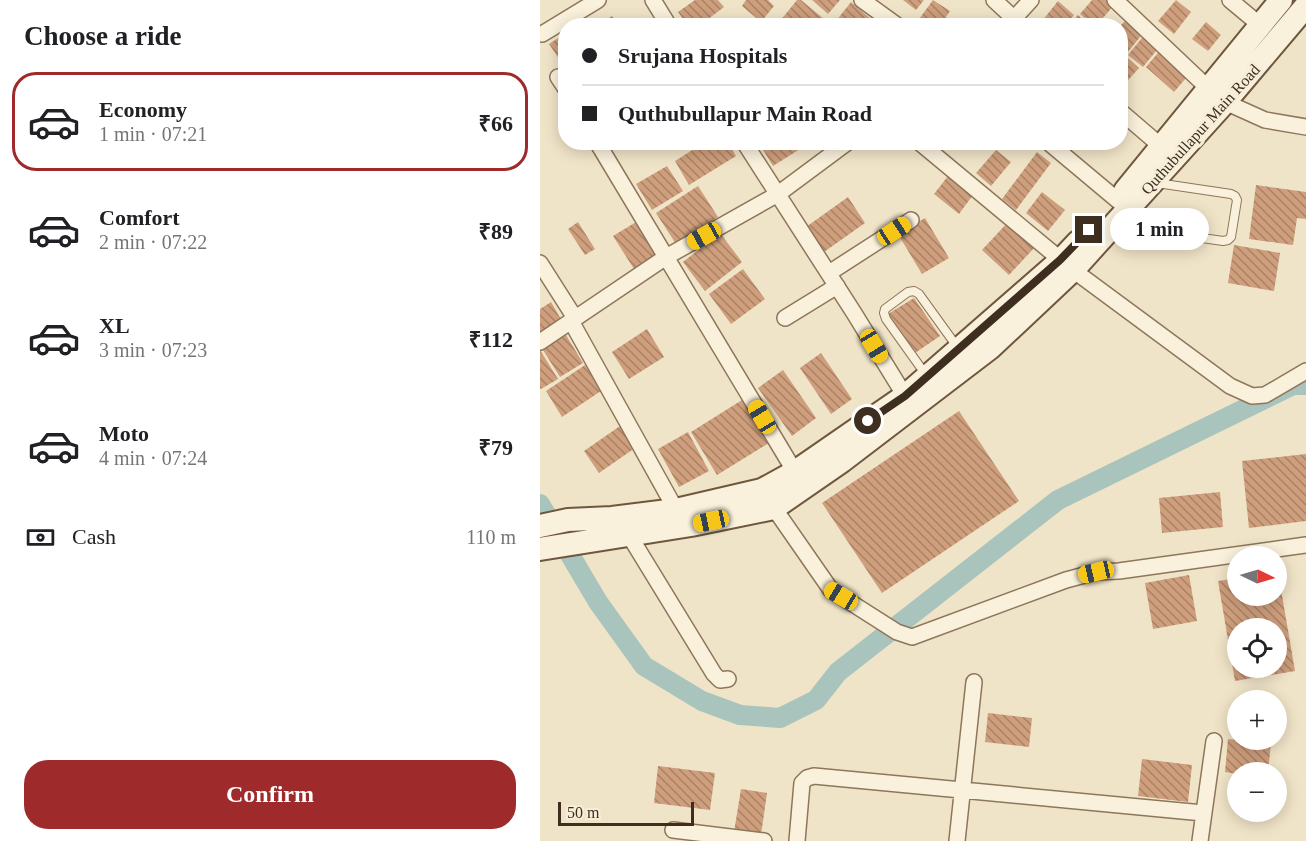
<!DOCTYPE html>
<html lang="en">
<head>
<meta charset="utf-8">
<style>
	:root { --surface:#fff; --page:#f2f2f2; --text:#202124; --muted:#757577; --line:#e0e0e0; --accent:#9e2a2b }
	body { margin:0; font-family:Georgia,serif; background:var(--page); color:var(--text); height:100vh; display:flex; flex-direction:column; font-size:22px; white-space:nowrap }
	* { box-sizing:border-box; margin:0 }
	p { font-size:20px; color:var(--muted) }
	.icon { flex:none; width:33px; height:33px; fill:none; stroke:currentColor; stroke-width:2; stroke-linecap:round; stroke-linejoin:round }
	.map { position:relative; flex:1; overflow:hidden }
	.side { display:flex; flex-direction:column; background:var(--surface); width:540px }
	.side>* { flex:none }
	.top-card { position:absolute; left:18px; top:18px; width:570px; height:132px; border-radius:24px; box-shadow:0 3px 15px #0003; display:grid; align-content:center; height:132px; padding:0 24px; background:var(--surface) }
	.needle { width:39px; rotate:95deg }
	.controls { position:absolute; left:687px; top:546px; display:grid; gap:12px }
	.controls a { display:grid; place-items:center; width:60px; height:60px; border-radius:50%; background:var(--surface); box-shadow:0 3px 15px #0003; font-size:30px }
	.scale { position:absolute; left:18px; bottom:15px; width:136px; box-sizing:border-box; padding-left:6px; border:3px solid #3d2e20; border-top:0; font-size:16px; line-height:21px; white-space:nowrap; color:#3d2e20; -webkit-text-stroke:4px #f7eed8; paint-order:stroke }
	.end { position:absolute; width:27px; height:27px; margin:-14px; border:8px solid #3d2e20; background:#fff; box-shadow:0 0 0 3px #fff }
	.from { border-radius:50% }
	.bubble { position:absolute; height:42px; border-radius:21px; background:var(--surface); box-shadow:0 3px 15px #0003; font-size:20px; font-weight:800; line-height:42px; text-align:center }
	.car { position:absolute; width:18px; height:36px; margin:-18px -9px; border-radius:8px; box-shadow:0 0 4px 2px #0007; background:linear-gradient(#f5c518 24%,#345 0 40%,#f5c518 0 76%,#345 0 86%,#f5c518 0) }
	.top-card b { display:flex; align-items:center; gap:21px; height:57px; font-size:22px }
	.top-card b+b { border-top:2px solid var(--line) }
	.top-card i { width:15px; height:15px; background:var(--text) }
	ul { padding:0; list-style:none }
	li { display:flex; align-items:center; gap:18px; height:99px; margin:0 12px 9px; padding:0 12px; border:3px solid transparent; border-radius:24px }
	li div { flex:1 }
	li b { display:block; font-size:22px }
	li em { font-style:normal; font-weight:800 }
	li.active { border-color:var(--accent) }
	li>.icon { width:54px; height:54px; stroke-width:1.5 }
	h2 { padding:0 24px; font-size:27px; line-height:72px }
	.pay { display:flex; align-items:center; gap:15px; height:66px; padding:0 24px; font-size:22px }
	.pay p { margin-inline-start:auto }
	.cta { display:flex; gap:12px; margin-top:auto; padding:12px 24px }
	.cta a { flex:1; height:69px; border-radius:24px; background:var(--accent); color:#fff; font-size:24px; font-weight:800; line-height:69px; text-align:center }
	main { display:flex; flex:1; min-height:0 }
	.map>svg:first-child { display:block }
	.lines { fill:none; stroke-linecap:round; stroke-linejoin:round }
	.canal { stroke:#a9c4bc; stroke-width:20 }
	.building { fill:url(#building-back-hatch); fill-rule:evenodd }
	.lane-casing { stroke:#8d765c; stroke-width:10 }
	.street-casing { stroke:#8d765c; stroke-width:18 }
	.secondary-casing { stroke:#6f573f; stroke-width:26 }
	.lane { stroke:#faf1dc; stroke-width:8 }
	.street { stroke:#faf1dc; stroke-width:15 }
	.secondary { stroke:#faf1dc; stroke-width:22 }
	.route { stroke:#3d2e20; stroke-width:8 }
	.labels { text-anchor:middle; stroke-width:6; stroke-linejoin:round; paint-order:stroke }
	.street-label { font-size:16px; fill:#3d2e20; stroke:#f7eed8 }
</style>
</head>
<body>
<main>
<section class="side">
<h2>Choose a ride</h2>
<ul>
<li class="active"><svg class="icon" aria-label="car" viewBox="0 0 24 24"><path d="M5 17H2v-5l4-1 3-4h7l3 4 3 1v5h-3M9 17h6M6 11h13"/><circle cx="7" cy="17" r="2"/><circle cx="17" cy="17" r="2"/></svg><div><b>Economy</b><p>1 min · 07:21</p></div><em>₹66</em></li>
<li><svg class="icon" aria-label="car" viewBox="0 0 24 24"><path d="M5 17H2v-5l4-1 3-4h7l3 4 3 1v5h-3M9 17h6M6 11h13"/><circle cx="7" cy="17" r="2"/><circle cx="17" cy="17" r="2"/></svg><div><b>Comfort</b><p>2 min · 07:22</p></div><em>₹89</em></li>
<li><svg class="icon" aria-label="car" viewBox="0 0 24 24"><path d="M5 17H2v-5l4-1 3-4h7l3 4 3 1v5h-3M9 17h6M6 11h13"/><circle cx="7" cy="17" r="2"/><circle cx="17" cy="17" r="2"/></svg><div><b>XL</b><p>3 min · 07:23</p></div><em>₹112</em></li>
<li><svg class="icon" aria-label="car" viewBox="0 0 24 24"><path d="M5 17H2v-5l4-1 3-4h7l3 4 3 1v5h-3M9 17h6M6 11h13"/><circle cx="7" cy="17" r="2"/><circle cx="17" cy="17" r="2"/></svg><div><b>Moto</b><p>4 min · 07:24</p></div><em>₹79</em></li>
</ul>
<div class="pay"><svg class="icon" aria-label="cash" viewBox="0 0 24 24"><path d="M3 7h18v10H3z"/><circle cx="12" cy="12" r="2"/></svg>Cash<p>110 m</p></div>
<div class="cta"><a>Confirm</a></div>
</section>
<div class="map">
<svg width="766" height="841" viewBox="0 0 766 841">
	<defs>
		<pattern id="building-back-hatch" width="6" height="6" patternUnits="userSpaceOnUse" patternTransform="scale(1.5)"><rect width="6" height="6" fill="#cf9f7d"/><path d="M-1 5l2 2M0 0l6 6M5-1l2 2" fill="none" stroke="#a98266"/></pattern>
	</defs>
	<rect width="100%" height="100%" fill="#f0e4c8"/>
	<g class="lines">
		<path class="canal" d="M0 504 58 602 104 666 162 701 200 715 240 718 276 700 298 672 518 500 753 385H766"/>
	</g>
	<path class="building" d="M155 0H178L184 7 159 26H148L138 12Z
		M206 0H228L234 6 221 22 202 6Z
		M257 0H261L284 19 278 26H245L240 21Z
		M272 0H300L288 14Z
		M363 0H384L376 10Z
		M393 0 410 11 400 26H374Z
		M552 0H570L575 4 556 26H554L540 14Z
		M636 0 651 12 634 34 618 21Z
		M518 1 534 15 525 26H498Z
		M311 2 339 26H301L296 21Z
		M538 15 549 26H528Z
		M72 16 79 26H64L62 23Z
		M589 17 605 31 586 54 580 49V26Z
		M666 22 681 35 668 51 652 39Z
		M26 33V65L24 66 9 44Z
		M606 33 621 45 603 67 588 55Z
		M623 47 651 72 634 92 606 67Z
		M580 51 599 68 580 89Z
		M165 142H188L196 156 149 185 135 161Z
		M224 142H271L233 166 220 145Z
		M456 150 471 162 451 186 436 173Z
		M497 152 511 163 476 210 462 199Z
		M127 166 143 191 112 210 96 184Z
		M408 176 433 195 419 214 394 194Z
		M716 185 766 192V219L757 218 753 245 709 239Z
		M158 186 178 217 136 244 116 213Z
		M502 192 525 210 508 231 486 213Z
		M308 197 325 223 284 252 266 227Z
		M385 218 409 258 382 274 358 234Z
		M469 221 496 246 469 275 442 250Z
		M38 222 55 249 45 255 28 229Z
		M96 222 116 255 94 269 73 236Z
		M180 233 202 262 165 291 143 262Z
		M694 245 740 253 734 291 688 283Z
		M203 269 225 299 191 324 169 294Z
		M374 298 400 336 375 353 348 314Z
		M11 302 22 321 0 333V309Z
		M107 329 124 357 89 379 72 352Z
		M26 335 43 363 20 377 3 350Z
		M0 350 18 379 1 389 0 388Z
		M281 353 312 399 291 414 260 368Z
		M45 365 61 391 22 417 6 391Z
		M243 370 276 418 252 436 218 388Z
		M202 400 229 443 177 475 151 432Z
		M419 411 479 501 342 593 282 503Z
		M80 426 95 448 59 473 44 451Z
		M148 432 169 471 139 487 118 449Z
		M766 454V521L709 528 702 461Z
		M680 492 683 527 622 533 619 498Z
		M736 572H738L755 671 695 681 678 581 698 578V596H736ZM698 628H736V668H698Z
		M649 575 657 621 613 629 605 583Z
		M448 713 492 718 489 747 445 742Z
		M688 739 731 743 728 772H698V774L685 772Z
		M602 759 652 765 648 802 598 796Z
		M118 766 175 773 170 810 114 803Z
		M201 789 227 793 221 835 194 832Z"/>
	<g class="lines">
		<g class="lane-casing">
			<path id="lane" d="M578 226 683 241 688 240 691 237 697 200 695 196 691 194 617 183
				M386 375 346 319 344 313 345 309 368 292 374 291 379 294 418 348"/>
		</g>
		<g class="street-casing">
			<path id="street" d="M113 0 129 26
				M322 0 358 26
				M454 0 482 26
				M575 0 669 89 685 102 725 120 766 127
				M690 0 720 25
				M469 24 491 0
				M2 34 58 0
				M18 77 26 89
				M580 111 622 147
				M57 142 255 472
				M204 142 314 313 365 396
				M379 142 521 260
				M508 142 588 209
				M0 263 35 318
				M533 270 690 386 712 396 725 395 766 371
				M289 273 371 220
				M245 318 297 286
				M31 321 136 510
				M0 342 126 257 238 194 308 142
				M234 508 291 590 357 632 372 637 526 580 556 572 579 571 766 545
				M89 535 174 674 180 680 188 679
				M133 830 224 841
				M257 841 262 783 267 778 274 776 663 813
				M417 841 434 682
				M660 841 674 741"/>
		</g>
		<g class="secondary-casing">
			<path id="secondary" d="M585 191 741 0
				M0 526 28 520 72 518 136 510 222 490 255 472 365 396 521 260 538 242
				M0 549 151 525 234 508 302 461 450 348 533 270 685 102 766 6"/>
		</g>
		<use href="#lane" class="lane"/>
		<use href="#street" class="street"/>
		<use href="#secondary" class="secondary"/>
	</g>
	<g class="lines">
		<path class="route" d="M328 421 365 396 520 260 549 230"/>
	</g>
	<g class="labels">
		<g class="street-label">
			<text transform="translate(660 129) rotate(-48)" y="6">Quthubullapur Main Road</text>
		</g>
	</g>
</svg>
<div class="controls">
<a><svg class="needle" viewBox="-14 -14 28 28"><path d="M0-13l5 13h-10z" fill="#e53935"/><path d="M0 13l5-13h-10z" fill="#757577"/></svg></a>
<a><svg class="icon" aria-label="locate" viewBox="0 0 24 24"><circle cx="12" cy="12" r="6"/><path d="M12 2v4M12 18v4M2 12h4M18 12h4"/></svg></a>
<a>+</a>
<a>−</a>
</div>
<div class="scale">50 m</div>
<i class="end from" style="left:328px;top:421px"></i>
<i class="end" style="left:549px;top:230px"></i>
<div class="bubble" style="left:570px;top:208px;width:99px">1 min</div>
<i class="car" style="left:354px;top:231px;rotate:57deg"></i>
<i class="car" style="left:164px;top:236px;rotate:241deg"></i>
<i class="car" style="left:334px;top:346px;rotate:149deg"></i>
<i class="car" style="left:222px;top:417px;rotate:329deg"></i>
<i class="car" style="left:171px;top:521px;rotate:258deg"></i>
<i class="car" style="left:556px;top:572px;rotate:257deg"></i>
<i class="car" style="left:301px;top:596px;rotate:301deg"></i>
<div class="top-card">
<b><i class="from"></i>Srujana Hospitals</b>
<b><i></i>Quthubullapur Main Road</b>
</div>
</div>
</main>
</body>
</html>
